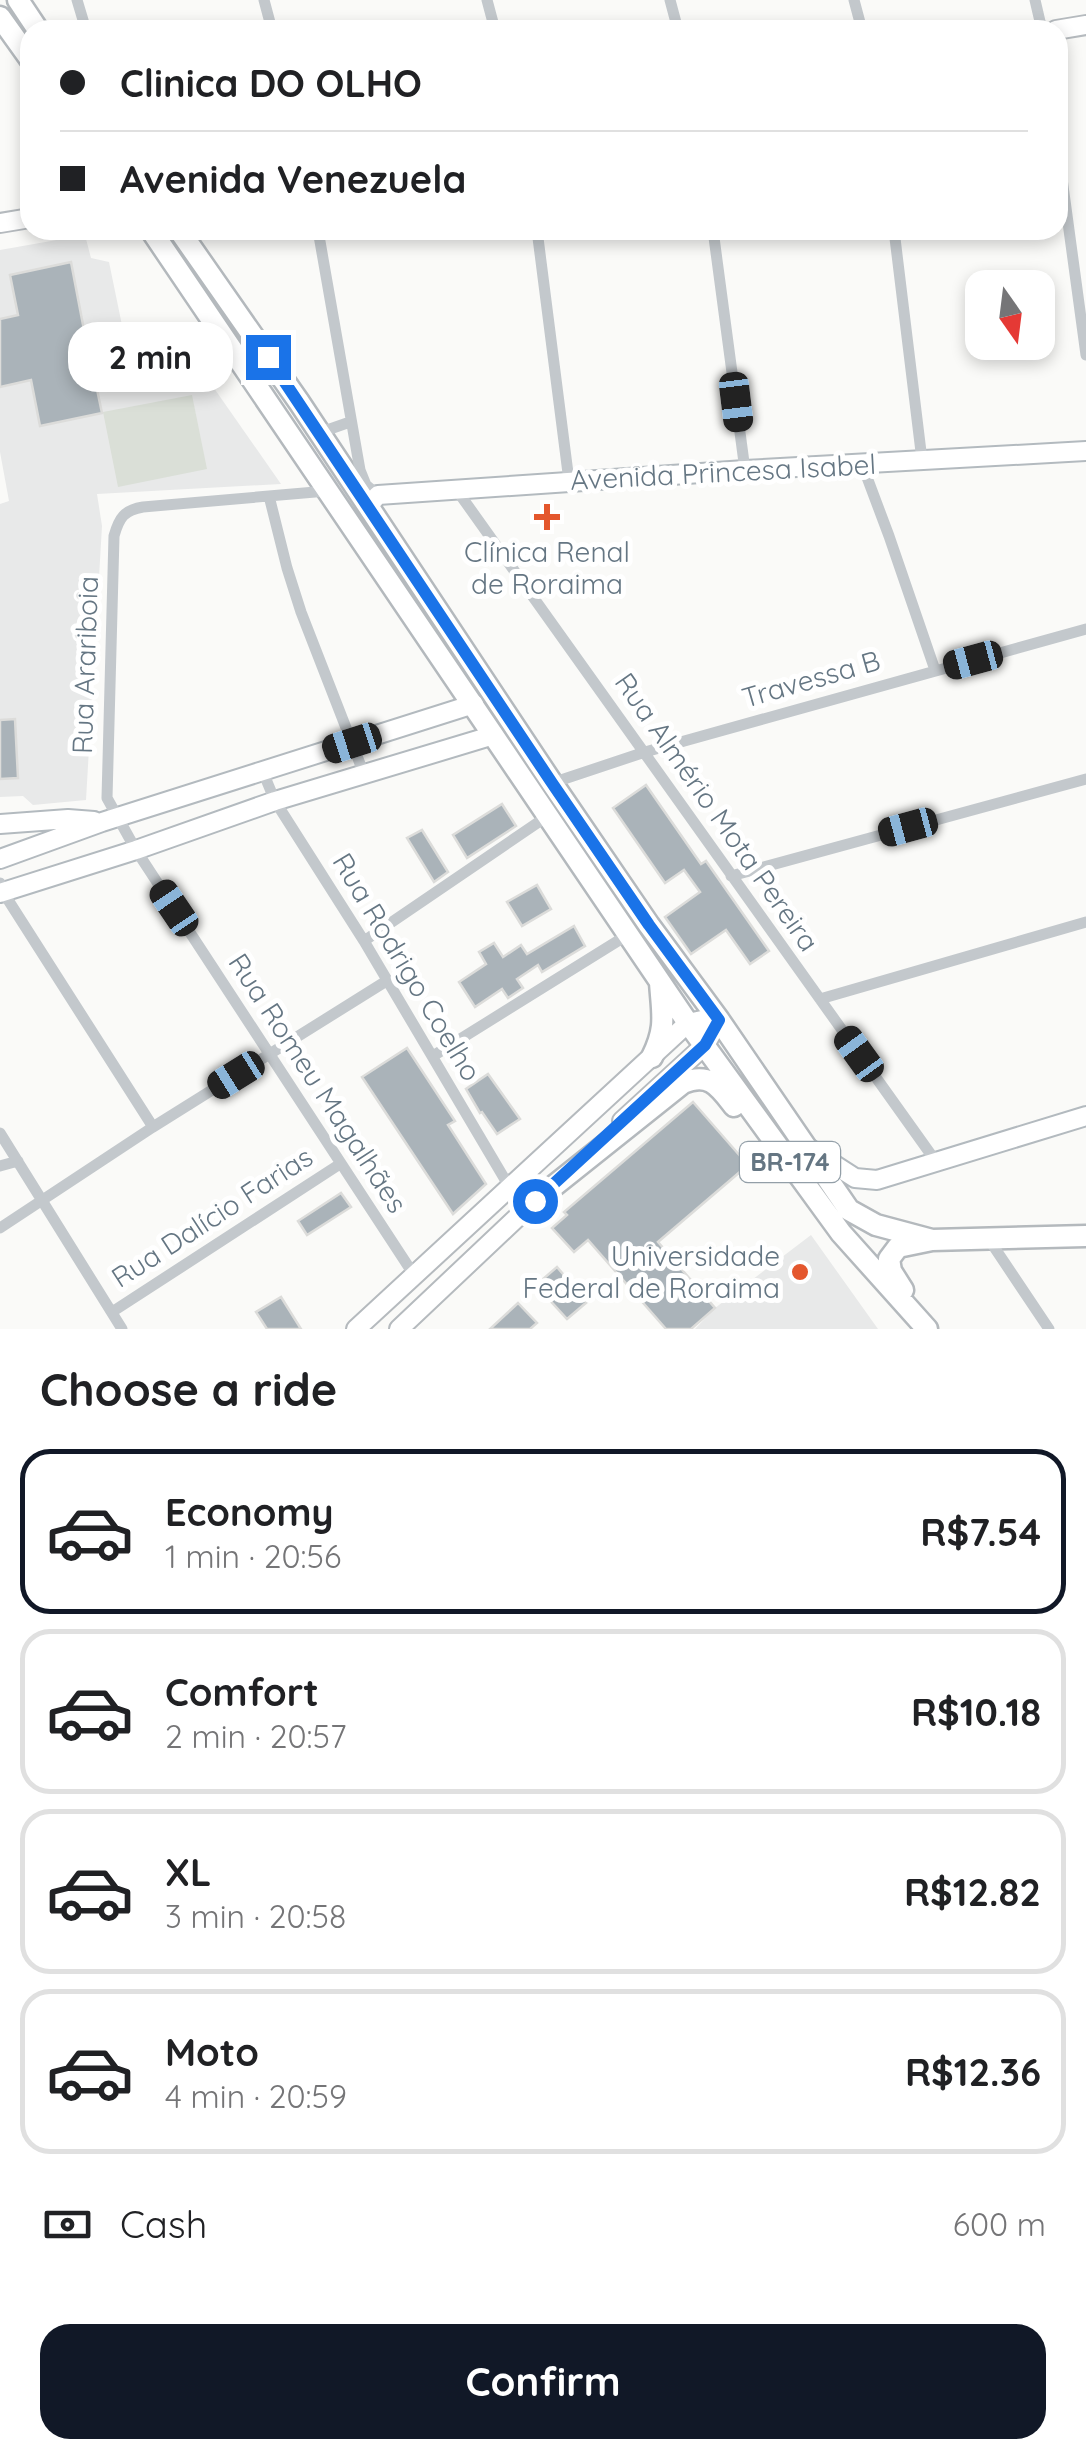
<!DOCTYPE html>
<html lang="en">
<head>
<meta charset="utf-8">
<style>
	:root { --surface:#fff; --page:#f2f2f2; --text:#202124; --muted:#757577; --line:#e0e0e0; --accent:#111827 }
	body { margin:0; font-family:Quicksand,sans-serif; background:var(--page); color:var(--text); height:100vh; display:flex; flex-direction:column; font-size:38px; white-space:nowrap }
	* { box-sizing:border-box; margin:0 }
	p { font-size:32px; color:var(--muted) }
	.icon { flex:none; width:55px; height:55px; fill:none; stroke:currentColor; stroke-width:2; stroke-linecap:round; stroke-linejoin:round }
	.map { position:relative; height:1329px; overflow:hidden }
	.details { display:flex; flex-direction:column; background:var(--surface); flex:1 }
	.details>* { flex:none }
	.top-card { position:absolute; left:20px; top:20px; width:1048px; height:220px; border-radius:30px; box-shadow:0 5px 15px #0003; display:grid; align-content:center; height:220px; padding:0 40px; background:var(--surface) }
	.needle { width:65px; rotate:166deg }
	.tools { position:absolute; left:965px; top:270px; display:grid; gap:20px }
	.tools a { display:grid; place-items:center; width:90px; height:90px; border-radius:20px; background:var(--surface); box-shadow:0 5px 15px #0003; font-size:50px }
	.end { position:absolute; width:45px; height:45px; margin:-22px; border:12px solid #1a73e8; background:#fff; box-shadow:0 0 0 5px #fff }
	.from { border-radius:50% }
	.bubble { position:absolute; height:70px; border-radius:30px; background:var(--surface); box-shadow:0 5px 15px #0003; font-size:32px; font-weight:800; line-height:70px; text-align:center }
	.car { position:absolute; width:30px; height:60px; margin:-30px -15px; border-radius:12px; box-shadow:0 0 8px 2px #0007; background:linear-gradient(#222 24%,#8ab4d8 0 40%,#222 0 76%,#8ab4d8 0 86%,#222 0) }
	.top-card b { display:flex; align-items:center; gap:35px; height:95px; font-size:38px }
	.top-card b+b { border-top:2px solid var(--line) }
	.top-card i { width:25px; height:25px; background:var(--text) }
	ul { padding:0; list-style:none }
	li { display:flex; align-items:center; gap:30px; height:165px; margin:0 20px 15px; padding:0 20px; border:5px solid var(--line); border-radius:30px }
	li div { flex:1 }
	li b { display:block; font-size:38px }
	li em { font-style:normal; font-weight:800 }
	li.current { border-color:var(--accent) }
	li>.icon { width:90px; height:90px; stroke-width:1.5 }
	h2 { padding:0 40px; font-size:45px; line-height:120px }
	.pay { display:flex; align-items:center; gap:25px; height:110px; padding:0 40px; font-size:38px }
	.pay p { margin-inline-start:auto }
	.cta { display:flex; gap:20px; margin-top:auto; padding:20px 40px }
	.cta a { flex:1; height:115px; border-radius:30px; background:var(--accent); color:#fff; font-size:40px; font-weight:800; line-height:115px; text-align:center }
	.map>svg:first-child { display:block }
	.built { fill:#e8e9e9 }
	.green { fill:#dadfd7 }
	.building { fill:#aab3b9; stroke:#dcdcda; stroke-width:2.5 }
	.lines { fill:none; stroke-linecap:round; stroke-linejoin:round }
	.secondary-casing { stroke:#b3babf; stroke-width:22 }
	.primary-casing { stroke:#b5babe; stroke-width:22 }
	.highway-casing { stroke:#b4b9bd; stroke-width:25 }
	.street { stroke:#c3c8cc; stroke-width:11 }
	.secondary { stroke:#fff; stroke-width:18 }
	.primary { stroke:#fff; stroke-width:18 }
	.highway { stroke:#fff; stroke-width:20 }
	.route { stroke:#1a73e8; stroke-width:12 }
	.poi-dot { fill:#e4572e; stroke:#fff; stroke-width:4 }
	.labels { text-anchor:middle; stroke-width:10; stroke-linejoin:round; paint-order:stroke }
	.shield { fill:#fff; stroke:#939fa8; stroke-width:2.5 }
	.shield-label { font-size:25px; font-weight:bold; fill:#657683 }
	.street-label { font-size:28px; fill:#657683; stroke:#fff }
	.poi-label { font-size:28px; fill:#657683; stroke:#fff }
</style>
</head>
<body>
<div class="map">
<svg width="1086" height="1329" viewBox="0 0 1086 1329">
	<rect width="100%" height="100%" fill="#fafaf8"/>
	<path class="built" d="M85 235 91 258 109 262 124 335 172 328 281 484 97 494 102 526 86 800 33 805 23 796 0 797V504L9 501 0 452V250Z
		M811 1235 878 1329H695L715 1308Z"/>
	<path class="green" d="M192 395 207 469 118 487 103 412Z"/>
	<path class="building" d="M71 262 84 330 117 324 120 335 87 342 102 413 40 426 31 380 0 387V319L18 315 10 275Z
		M15 719 18 778 0 779V720Z
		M646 785 701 864 706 861 769 951 750 964 726 930 691 954 665 917 700 892 684 870 665 883 613 808Z
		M502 804 516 826 467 858 453 835Z
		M422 830 448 872 434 882 407 838Z
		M537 885 551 909 522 926 507 902Z
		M574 926 585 946 542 972 538 965 517 979 523 988 508 998 502 989 475 1007 459 982 486 964 479 952 494 943 503 957 521 945 527 954Z
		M407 1048 455 1121 448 1125 486 1184 453 1214 362 1077Z
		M488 1074 520 1119 497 1134 482 1112 480 1113 466 1089Z
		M693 1102 748 1165 658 1242 715 1308 691 1329H666L588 1240 574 1252 552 1228 567 1215 564 1212Z
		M341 1193 351 1207 307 1235 298 1221Z
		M557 1267 587 1302 567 1319 536 1285Z
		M281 1297 301 1329H267L256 1312Z
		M518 1303 537 1323 530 1329H490Z"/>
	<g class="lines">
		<g class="secondary-casing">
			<path id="secondary" d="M370 510 372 502 378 495 745 470 1086 451
				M0 824 68 819 94 821
				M0 859 102 822 474 704
				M0 893 136 850 275 801 494 735
				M810 1149 855 1178 877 1180 1086 1116"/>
		</g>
		<g class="primary-casing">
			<path id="primary" d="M1056 30 1086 25
				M0 223 30 218
				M622 1121 705 1045 719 1020
				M356 1329 688 1023 716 1017
				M399 1329 544 1192"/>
		</g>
		<g class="highway-casing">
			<path id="highway" d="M18 0 38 30
				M0 17 30 59
				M151 230 688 1023 841 1233 927 1329
				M179 230 299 402 552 783 649 925 719 1020 849 1210 876 1225 932 1240
				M652 1057C667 1027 662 1014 660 982
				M535 1201 683 1083C710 1072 719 1087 734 1106
				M903 1290 891 1271 889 1259 898 1247 932 1240 1086 1236"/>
		</g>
		<path class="street" d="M77 0 86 30
			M264 0 272 30
			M487 0 495 30
			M670 0 678 30
			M854 0 862 30
			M1035 0 1042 30
			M1058 149 1086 355
			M318 230 360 470 366 485 378 495
			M537 230 569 481
			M713 230 745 470
			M894 230 922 460
			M317 430 330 429 350 422
			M862 464 889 536 935 670
			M456 489 937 1163
			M327 491 143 507C124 510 119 518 114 536L107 798 136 850 414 1275
			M269 496 287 568 301 612 364 774
			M263 772 275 801 364 941 510 1188
			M552 783 645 752 1086 629
			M731 876 1086 779
			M0 883 3 892 153 1127
			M364 941 549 815
			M820 999 1086 922
			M433 1056 629 934
			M0 1133 122 1329
			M0 1166 18 1161
			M0 1228 153 1127 388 980
			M988 1238 1049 1329
			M112 1312 340 1164"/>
		<use href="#secondary" class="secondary"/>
		<use href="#primary" class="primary"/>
		<use href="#highway" class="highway"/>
	</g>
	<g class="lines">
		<path class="route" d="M268 357 552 783 649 925 719 1020 705 1045 535 1201"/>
	</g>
	<g class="poi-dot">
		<path d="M542 502h10v10h10v10h-10v10h-10v-10h-10v-10h10z"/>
		<circle cx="800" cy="1272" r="10"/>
	</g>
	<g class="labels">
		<rect class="shield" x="740" y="1142" width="100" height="40" rx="8"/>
		<g class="shield-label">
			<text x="790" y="1171">BR-174</text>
		</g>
		<g class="street-label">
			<text transform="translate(723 472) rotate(-3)" y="10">Avenida Princesa Isabel</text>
			<text transform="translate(85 665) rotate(-88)" y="10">Rua Arariboia</text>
			<text transform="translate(811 679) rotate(-16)" y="10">Travessa B</text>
			<text transform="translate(717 812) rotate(55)" y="10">Rua Almério Mota Pereira</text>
			<text transform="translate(407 967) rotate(59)" y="10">Rua Rodrigo Coelho</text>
			<text transform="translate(318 1083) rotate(57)" y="10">Rua Romeu Magalhães</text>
			<text transform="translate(212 1217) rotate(-33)" y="10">Rua Dalício Farias</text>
		</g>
		<g class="poi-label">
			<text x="547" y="562">Clínica Renal<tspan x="547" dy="32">de Roraima</tspan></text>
			<text x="780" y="1266" text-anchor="end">Universidade<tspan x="780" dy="32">Federal de Roraima</tspan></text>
		</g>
	</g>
</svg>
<div class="tools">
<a><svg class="needle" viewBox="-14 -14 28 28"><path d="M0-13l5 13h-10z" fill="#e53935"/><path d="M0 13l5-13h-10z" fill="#757577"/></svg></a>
</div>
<i class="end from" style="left:535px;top:1201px"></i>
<i class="end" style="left:268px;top:357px"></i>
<div class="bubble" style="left:68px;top:322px;width:165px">2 min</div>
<i class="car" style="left:736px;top:402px;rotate:173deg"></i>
<i class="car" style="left:973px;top:660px;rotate:255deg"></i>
<i class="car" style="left:352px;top:743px;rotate:252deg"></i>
<i class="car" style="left:908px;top:827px;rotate:255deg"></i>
<i class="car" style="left:174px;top:908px;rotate:326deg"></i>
<i class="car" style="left:859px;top:1054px;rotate:324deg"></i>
<i class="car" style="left:236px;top:1075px;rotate:238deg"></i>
<div class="top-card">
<b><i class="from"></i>Clinica DO OLHO</b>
<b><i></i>Avenida Venezuela</b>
</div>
</div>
<section class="details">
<h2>Choose a ride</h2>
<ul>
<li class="current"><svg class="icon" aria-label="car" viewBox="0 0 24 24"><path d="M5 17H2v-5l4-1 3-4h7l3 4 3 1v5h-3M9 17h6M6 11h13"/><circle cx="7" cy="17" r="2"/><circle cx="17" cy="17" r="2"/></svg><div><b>Economy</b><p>1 min · 20:56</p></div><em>R$7.54</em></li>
<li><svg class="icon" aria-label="car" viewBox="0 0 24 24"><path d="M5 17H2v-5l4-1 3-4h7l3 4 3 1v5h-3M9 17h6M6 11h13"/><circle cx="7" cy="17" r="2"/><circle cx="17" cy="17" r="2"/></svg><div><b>Comfort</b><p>2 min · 20:57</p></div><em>R$10.18</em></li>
<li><svg class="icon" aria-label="car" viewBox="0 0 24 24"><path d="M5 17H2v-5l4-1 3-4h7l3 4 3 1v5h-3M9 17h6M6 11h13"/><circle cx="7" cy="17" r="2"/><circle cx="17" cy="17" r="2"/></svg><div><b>XL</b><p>3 min · 20:58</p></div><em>R$12.82</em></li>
<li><svg class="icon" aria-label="car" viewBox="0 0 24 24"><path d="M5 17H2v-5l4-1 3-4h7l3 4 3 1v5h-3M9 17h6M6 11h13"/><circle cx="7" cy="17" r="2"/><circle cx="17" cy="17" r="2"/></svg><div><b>Moto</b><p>4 min · 20:59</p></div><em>R$12.36</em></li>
</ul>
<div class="pay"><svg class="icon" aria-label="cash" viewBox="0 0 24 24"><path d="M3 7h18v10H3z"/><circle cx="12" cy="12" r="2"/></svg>Cash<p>600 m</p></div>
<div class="cta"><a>Confirm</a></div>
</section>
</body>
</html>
